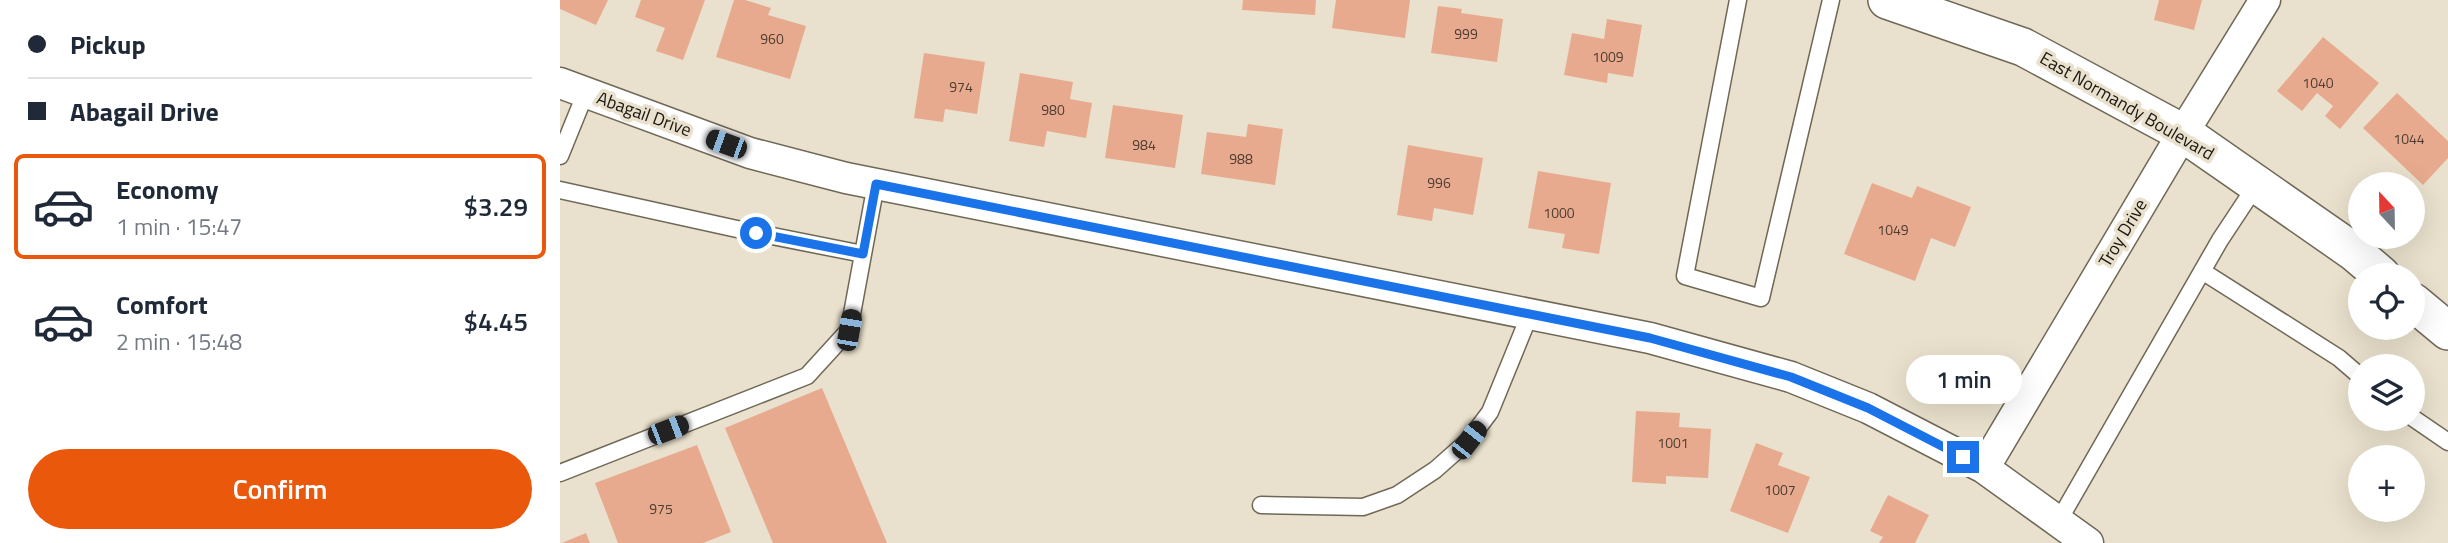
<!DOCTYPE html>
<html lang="en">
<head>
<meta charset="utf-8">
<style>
	:root { --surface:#fff; --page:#f2f2f3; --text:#1f2937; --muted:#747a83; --line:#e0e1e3; --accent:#ea580c }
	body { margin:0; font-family:"Titillium Web",sans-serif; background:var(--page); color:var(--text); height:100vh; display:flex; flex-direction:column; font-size:26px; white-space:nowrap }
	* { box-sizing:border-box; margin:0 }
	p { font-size:23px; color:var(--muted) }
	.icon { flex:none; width:38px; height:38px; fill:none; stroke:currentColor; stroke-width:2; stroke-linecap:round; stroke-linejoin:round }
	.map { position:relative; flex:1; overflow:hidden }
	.sheet { display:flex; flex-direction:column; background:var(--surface); width:560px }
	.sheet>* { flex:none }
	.hud { display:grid; align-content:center; height:154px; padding:0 28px; background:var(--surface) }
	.needle { width:46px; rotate:338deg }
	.buttons { position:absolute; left:1788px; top:172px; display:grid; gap:14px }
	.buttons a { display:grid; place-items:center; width:77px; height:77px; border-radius:50%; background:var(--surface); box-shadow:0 7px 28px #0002; font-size:35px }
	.end { position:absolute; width:32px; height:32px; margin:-16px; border:9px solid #1a73e8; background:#fff; box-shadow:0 0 0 4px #fff }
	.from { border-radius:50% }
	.bubble { position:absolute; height:49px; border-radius:24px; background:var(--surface); box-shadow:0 7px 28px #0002; font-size:23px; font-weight:600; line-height:49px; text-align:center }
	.car { position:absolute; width:21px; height:42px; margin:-21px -10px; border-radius:9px; box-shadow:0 0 5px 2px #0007; background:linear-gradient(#222 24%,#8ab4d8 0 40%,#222 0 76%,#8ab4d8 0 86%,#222 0) }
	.hud b { display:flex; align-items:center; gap:24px; height:66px; font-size:26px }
	.hud b+b { border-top:2px solid var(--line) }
	.hud i { width:18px; height:18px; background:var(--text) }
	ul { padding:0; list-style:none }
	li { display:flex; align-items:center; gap:21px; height:105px; margin:0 14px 10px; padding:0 14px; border:4px solid transparent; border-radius:10px }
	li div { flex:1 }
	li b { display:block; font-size:26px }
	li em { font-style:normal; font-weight:600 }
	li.selected { border-color:var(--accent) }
	li>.icon { width:63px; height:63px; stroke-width:1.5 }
	.action { display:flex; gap:14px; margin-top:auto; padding:14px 28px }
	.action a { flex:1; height:80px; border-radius:42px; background:var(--accent); color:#fff; font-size:28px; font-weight:600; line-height:80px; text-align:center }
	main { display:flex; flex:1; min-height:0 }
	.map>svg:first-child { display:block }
	.building { fill:#e7aa8e }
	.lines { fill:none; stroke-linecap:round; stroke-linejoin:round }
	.service-casing { stroke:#6f6856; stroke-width:19 }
	.minor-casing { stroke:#6f6856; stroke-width:33 }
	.tertiary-casing { stroke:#6f6856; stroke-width:40 }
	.service { stroke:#fff; stroke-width:16 }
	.minor { stroke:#fff; stroke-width:30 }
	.tertiary { stroke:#fff; stroke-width:37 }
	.route { stroke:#1a73e8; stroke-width:9 }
	.labels { text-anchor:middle; stroke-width:7; stroke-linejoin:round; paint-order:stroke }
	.number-label { font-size:14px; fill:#4d3c30 }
	.street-label { font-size:18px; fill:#1a1710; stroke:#e9e1cd }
</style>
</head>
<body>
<main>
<section class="sheet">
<div class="hud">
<b><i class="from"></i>Pickup</b>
<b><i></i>Abagail Drive</b>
</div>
<ul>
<li class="selected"><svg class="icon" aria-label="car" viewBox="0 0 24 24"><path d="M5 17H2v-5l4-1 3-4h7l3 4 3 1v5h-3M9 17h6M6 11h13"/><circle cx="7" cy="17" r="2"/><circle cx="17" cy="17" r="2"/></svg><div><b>Economy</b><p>1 min · 15:47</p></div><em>$3.29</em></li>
<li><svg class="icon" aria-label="car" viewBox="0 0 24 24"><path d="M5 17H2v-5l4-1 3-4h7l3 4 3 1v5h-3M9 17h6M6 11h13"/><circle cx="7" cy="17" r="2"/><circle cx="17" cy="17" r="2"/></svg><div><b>Comfort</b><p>2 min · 15:48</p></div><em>$4.45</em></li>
</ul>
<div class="action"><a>Confirm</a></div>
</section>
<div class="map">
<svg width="1888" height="543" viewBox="0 0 1888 543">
	<rect width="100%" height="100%" fill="#e9e1cd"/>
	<path class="building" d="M0 0H48L36 25 0 9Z
		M81 0H145L123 60 96 51 105 28 75 17Z
		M174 0H185L211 8 208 15 246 26 230 79 156 57Z
		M683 0H756L755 15 682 10Z
		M776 0H850L845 38 772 28Z
		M1599 0H1642L1634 30 1594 20Z
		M878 6 902 9 901 13 943 19 937 62 871 53Z
		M1047 19 1082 25 1073 77 1048 73 1047 83 1004 75 1012 33 1044 39Z
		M1763 37 1819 83 1780 129 1765 116 1773 106 1757 93 1742 111 1717 91Z
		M364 53 425 62 417 114 385 109 383 122 354 118Z
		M460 73 513 82 510 99 532 103 526 138 487 131 484 147 449 141Z
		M1837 93 1888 141V158L1863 185 1803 128Z
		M553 105 623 115 615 168 545 158Z
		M688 124 723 129 715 185 641 174 647 132 686 137Z
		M848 145 923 158 913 215 874 208 872 221 837 215Z
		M978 171 1051 183 1039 254 1002 248 1005 234 968 228Z
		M1312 183 1352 198 1357 186 1411 207 1395 247 1371 238 1355 281 1284 254Z
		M262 388 327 543H213L165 428Z
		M1076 411 1120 413 1119 427 1151 429 1148 478 1106 476V484L1072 482Z
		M1196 443 1223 453 1218 465 1250 477 1228 533 1170 511Z
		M137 445 171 532 143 543H58L35 483Z
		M1328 495 1369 515 1355 543H1319L1323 537 1310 531Z
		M26 533 30 543H2Z"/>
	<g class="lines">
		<g class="service-casing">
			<path id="service" d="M1178 0 1125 276 1201 298 1271 0
				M0 156 26 92
				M0 190 177 229 303 254
				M1642 271 1779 358 1801 377
				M1853 418 1888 442
				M0 473 247 376 289 330 316 184
				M701 505 803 507 837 495 875 470 909 440 930 412 970 314
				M1498 522 1660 240 1697 184"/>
		</g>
		<g class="minor-casing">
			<path id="minor" d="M0 83 190 153 286 178 1090 338 1231 377 1308 408 1424 468 1528 543
				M1424 468 1623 133 1705 0"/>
		</g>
		<g class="tertiary-casing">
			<path id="tertiary" d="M1327 0 1463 47 1623 133 1794 252 1821 275
				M1853 302 1888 331"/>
		</g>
		<use href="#service" class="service"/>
		<use href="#minor" class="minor"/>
		<use href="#tertiary" class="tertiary"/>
	</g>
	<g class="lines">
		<path class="route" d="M196 233 303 254 316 184 1090 338 1231 377 1308 408 1403 457"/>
	</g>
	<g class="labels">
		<g class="number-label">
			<text x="906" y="39">999</text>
			<text x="212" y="44">960</text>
			<text x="1048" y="62">1009</text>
			<text x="1758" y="88">1040</text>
			<text x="401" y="92">974</text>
			<text x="493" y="115">980</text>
			<text x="1849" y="144">1044</text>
			<text x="584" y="150">984</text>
			<text x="681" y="164">988</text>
			<text x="879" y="188">996</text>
			<text x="999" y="218">1000</text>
			<text x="1333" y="235">1049</text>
			<text x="1113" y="448">1001</text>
			<text x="1220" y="495">1007</text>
			<text x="101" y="514">975</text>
		</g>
		<g class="street-label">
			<text transform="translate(1567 106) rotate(30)" y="6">East Normandy Boulevard</text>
			<text transform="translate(84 114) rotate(20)" y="6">Abagail Drive</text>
			<text transform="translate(1563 233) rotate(-59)" y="6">Troy Drive</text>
		</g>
	</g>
</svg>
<div class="buttons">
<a><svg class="needle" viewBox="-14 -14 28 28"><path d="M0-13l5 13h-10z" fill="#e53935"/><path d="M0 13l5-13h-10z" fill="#747a83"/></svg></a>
<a><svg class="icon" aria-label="locate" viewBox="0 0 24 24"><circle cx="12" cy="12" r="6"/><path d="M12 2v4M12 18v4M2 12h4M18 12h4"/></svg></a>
<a><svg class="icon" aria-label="layers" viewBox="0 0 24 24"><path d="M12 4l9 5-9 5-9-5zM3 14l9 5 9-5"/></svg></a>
<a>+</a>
</div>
<i class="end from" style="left:196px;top:233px"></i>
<i class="end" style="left:1403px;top:457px"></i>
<div class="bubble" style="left:1346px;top:355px;width:116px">1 min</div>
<i class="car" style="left:166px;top:144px;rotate:290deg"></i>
<i class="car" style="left:289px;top:330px;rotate:10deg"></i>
<i class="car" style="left:108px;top:430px;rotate:69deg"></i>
<i class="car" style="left:909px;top:440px;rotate:38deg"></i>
</div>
</main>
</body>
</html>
